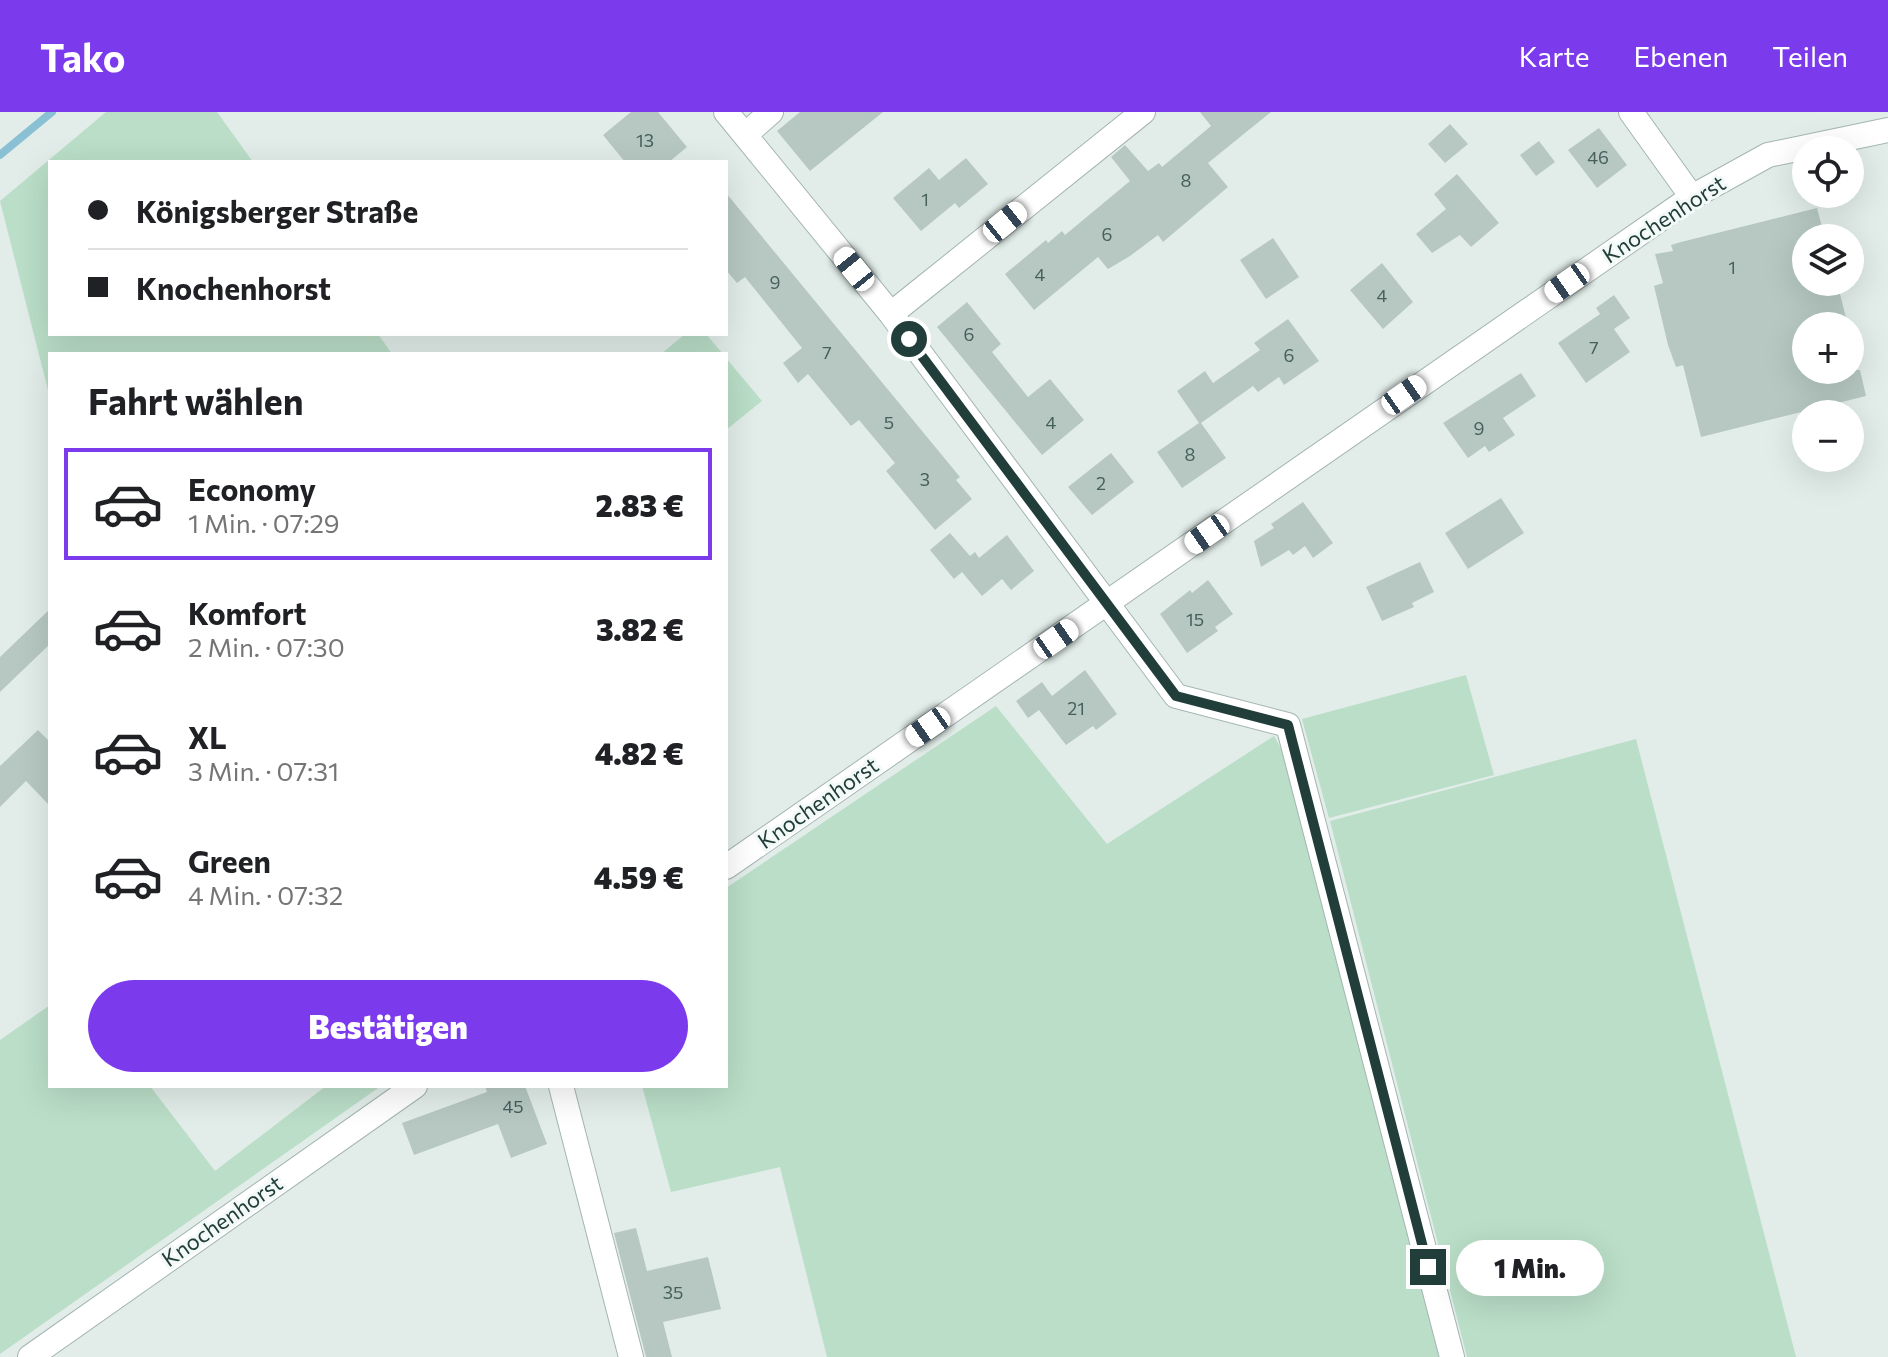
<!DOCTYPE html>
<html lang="de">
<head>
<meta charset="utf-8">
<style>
	:root { --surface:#fff; --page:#f6f6f6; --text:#202124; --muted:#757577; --line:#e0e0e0; --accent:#7c3aed }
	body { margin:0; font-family:Commissioner,sans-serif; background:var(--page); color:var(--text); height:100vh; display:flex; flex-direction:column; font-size:30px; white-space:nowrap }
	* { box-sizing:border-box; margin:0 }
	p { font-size:26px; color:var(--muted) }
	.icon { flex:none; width:44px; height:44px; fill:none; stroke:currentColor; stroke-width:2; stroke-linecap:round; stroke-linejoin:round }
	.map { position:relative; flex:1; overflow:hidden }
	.panel { position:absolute; left:48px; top:240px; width:680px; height:736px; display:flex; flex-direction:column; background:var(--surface); border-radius:0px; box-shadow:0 8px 32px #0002 }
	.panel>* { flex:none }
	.hud { position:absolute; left:48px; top:48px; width:680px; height:176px; border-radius:0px; box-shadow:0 8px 32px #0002; display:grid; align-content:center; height:176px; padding:0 40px; background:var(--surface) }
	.controls { position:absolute; left:1792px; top:24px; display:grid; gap:16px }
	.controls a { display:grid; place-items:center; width:72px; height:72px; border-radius:50%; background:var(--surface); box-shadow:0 8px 32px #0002; font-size:40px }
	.end { position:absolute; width:36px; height:36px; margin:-18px; border:10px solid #213e3a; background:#fff; box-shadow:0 0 0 4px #fff }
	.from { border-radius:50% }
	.bubble { position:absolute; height:56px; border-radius:28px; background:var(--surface); box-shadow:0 8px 32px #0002; font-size:26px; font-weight:800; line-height:56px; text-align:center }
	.car { position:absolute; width:24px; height:48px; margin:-24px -12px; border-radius:10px; box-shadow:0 0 6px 2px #0007; background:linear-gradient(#fff 24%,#345 0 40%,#fff 0 76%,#345 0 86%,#fff 0) }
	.hud b { display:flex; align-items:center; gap:28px; height:76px; font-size:30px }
	.hud b+b { border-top:2px solid var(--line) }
	.hud i { width:20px; height:20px; background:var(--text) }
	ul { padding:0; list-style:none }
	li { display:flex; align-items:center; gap:24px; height:112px; margin:0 16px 12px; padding:0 24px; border:4px solid transparent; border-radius:0px }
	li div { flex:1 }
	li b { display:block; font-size:30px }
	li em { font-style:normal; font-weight:800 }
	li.current { border-color:var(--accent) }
	li>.icon { width:72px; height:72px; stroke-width:1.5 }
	h2 { padding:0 40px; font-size:36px; line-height:96px }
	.button { display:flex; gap:16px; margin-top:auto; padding:16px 40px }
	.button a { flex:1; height:92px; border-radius:48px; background:var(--accent); color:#fff; font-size:32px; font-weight:800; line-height:92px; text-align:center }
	header { display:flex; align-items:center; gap:48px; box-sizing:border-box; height:112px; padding:0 40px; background:var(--accent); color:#fff }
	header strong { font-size:38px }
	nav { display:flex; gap:44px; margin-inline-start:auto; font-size:28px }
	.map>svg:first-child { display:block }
	.green { fill:#badec8 }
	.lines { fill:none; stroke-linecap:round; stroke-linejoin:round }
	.stream { stroke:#89c0d3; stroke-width:8 }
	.building { fill:#b7c8c2 }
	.minor-casing { stroke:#a4b5b1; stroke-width:26 }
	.minor { stroke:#fff; stroke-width:24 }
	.route { stroke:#213e3a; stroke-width:10 }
	.labels { text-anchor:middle; stroke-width:6; stroke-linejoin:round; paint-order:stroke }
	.number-label { font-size:18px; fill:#46605c }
	.street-label { font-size:22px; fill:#213e3a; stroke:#f3f9f7 }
</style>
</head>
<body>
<header>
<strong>Tako</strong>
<nav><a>Karte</a><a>Ebenen</a><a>Teilen</a></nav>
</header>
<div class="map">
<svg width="1888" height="1245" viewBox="0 0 1888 1245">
	<rect width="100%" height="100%" fill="#e2ede9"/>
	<path class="green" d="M106 0H217L253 50H50V222H378L392 242H50V286L0 89Z
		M685 222H706L723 242H661Z
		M726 246 762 289 726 318Z
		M1466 563 1494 663 1329 706 1302 607Z
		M996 594 1107 732 1274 624 1287 647 1439 1245H827L780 1055 671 1080 642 974H726V776Z
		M1636 627 1796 1245H1467L1330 709Z
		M50 893V974H150L215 1059 326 974H381L0 1242V928Z"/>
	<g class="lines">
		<path class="stream" d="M0 43 52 0"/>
	</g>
	<path class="building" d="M631 0H658L687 35 669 50H625L603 23Z
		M800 0H883L810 59 777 19Z
		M1200 0H1271L1208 51 1228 75 1163 130 1158 123 1130 144 1108 157 1098 145 1034 198 1005 162 1046 128 1048 131 1062 119 1065 123 1130 69 1111 45 1125 33 1148 59 1159 51 1162 55 1211 14Z
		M1450 12 1468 32 1445 51 1428 32Z
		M1599 16 1627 53 1597 76 1568 38Z
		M1539 29 1555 50 1536 64 1520 43Z
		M966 46 988 72 959 96 955 91 921 119 893 86 929 56 939 68Z
		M1457 62 1499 111 1471 135 1460 123 1432 141 1416 122 1446 97 1434 82Z
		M726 81 960 365 956 368 972 387 935 418 886 359 895 351 859 308 851 314 808 262 798 271 783 251 802 236 745 165 737 171 726 158Z
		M1817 96 1825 126H1806V170H1837L1848 214H1806V258H1860L1866 284 1701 325 1683 253 1676 255 1668 233 1654 174 1663 171 1655 142 1673 139 1671 133 1681 130Z
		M1273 126 1299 165 1266 187 1240 148Z
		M1382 151 1413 190 1383 217 1350 178Z
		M1614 183 1630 206 1614 217 1630 240 1586 271 1558 231 1600 202 1596 196Z
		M967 190 1001 232 992 240 1028 285 1050 267 1084 308 1042 343 937 215Z
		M1288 207 1319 249 1284 273 1279 265 1258 280 1253 274 1201 311 1226 346 1182 376 1157 340 1199 311 1177 279 1205 259 1213 271 1260 238 1254 231Z
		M1521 261 1536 284 1503 306 1515 323 1489 340 1485 334 1468 346 1443 311Z
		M1111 341 1134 370 1092 403 1068 375Z
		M1501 386 1524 421 1468 457 1445 421Z
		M1303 390 1333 431 1313 446 1305 434 1293 443 1289 438 1261 455 1254 429 1274 416 1271 412Z
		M950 421 970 444 975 440 979 446 1007 423 1034 459 1011 478 1002 467 982 484 962 460 954 467 930 438Z
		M1420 450 1434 480 1412 491 1414 495 1382 509 1366 475Z
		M1208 468 1233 502 1215 515 1218 519 1187 541 1160 502 1190 478 1192 481Z
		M50 497V532L0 580V545Z
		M1085 558 1117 602 1096 618 1093 614 1066 633 1039 598 1028 606 1016 589 1042 570 1052 584Z
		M38 618 50 630V694L26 669 0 695V654Z
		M485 974H525L547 1032 511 1046 498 1012 414 1043 402 1011 487 980Z
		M636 1116 647 1159 708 1145 721 1197 663 1210 672 1245H646L614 1121Z"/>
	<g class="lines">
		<g class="minor-casing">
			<path id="minor" d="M726 0 891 202 1176 584 1288 613 1452 1245
				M1631 0 1692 85
				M745 23 771 0
				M891 202 1143 0
				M726 755 1692 85 1768 43 1888 18
				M561 974 631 1245
				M30 1245 415 974"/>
		</g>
		<use href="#minor" class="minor"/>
	</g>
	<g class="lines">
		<path class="route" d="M909 227 1176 584 1288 613 1428 1155"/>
	</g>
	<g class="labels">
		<g class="number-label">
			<text x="645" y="35">13</text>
			<text x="1598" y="52">46</text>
			<text x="1186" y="75">8</text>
			<text x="925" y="94">1</text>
			<text x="1107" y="129">6</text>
			<text x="1732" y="162">1</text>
			<text x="1040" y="169">4</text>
			<text x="775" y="177">9</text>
			<text x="1382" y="190">4</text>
			<text x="969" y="229">6</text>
			<text x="1594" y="242">7</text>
			<text x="827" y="247">7</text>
			<text x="1289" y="250">6</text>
			<text x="889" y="317">5</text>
			<text x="1051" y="317">4</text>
			<text x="1479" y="323">9</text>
			<text x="1190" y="349">8</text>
			<text x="925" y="374">3</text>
			<text x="1101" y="378">2</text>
			<text x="1195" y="514">15</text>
			<text x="1076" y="603">21</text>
			<text x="513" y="1001">45</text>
			<text x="673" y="1187">35</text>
		</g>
		<g class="street-label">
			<text transform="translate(1664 107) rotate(-33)" y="8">Knochenhorst</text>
			<text transform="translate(818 691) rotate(-35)" y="8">Knochenhorst</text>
			<text transform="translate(222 1109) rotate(-35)" y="8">Knochenhorst</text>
		</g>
	</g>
</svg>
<div class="controls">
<a><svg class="icon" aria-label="locate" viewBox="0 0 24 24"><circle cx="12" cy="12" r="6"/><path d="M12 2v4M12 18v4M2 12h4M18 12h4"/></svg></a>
<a><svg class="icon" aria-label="layers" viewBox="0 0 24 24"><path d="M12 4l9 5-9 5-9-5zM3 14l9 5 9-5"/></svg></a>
<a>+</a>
<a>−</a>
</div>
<i class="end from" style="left:909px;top:227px"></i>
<i class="end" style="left:1428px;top:1155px"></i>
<div class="bubble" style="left:1456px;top:1128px;width:148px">1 Min.</div>
<i class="car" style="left:1005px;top:110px;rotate:51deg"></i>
<i class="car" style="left:854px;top:157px;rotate:321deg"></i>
<i class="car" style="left:1567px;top:171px;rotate:235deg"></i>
<i class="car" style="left:1404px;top:283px;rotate:55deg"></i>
<i class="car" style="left:1207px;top:422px;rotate:235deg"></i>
<i class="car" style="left:1056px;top:527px;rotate:55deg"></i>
<i class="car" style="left:928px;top:615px;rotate:235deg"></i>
<div class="hud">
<b><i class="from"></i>Königsberger Straße</b>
<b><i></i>Knochenhorst</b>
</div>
<section class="panel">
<h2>Fahrt wählen</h2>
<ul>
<li class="current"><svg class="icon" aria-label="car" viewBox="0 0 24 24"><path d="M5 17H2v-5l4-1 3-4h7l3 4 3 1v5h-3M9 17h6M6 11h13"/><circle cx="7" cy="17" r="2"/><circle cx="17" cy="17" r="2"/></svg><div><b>Economy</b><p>1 Min. · 07:29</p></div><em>2.83 €</em></li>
<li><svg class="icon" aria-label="car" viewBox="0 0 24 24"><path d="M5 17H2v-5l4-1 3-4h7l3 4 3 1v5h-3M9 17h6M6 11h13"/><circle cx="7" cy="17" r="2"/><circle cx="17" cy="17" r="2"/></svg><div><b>Komfort</b><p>2 Min. · 07:30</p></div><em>3.82 €</em></li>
<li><svg class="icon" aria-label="car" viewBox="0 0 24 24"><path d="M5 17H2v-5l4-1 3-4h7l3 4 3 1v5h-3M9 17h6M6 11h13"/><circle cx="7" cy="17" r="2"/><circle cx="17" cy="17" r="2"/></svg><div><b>XL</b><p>3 Min. · 07:31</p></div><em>4.82 €</em></li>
<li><svg class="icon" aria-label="car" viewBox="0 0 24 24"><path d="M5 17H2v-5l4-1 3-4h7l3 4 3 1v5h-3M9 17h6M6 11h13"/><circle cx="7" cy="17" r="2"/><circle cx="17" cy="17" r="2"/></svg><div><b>Green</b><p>4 Min. · 07:32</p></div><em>4.59 €</em></li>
</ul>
<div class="button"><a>Bestätigen</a></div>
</section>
</div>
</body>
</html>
